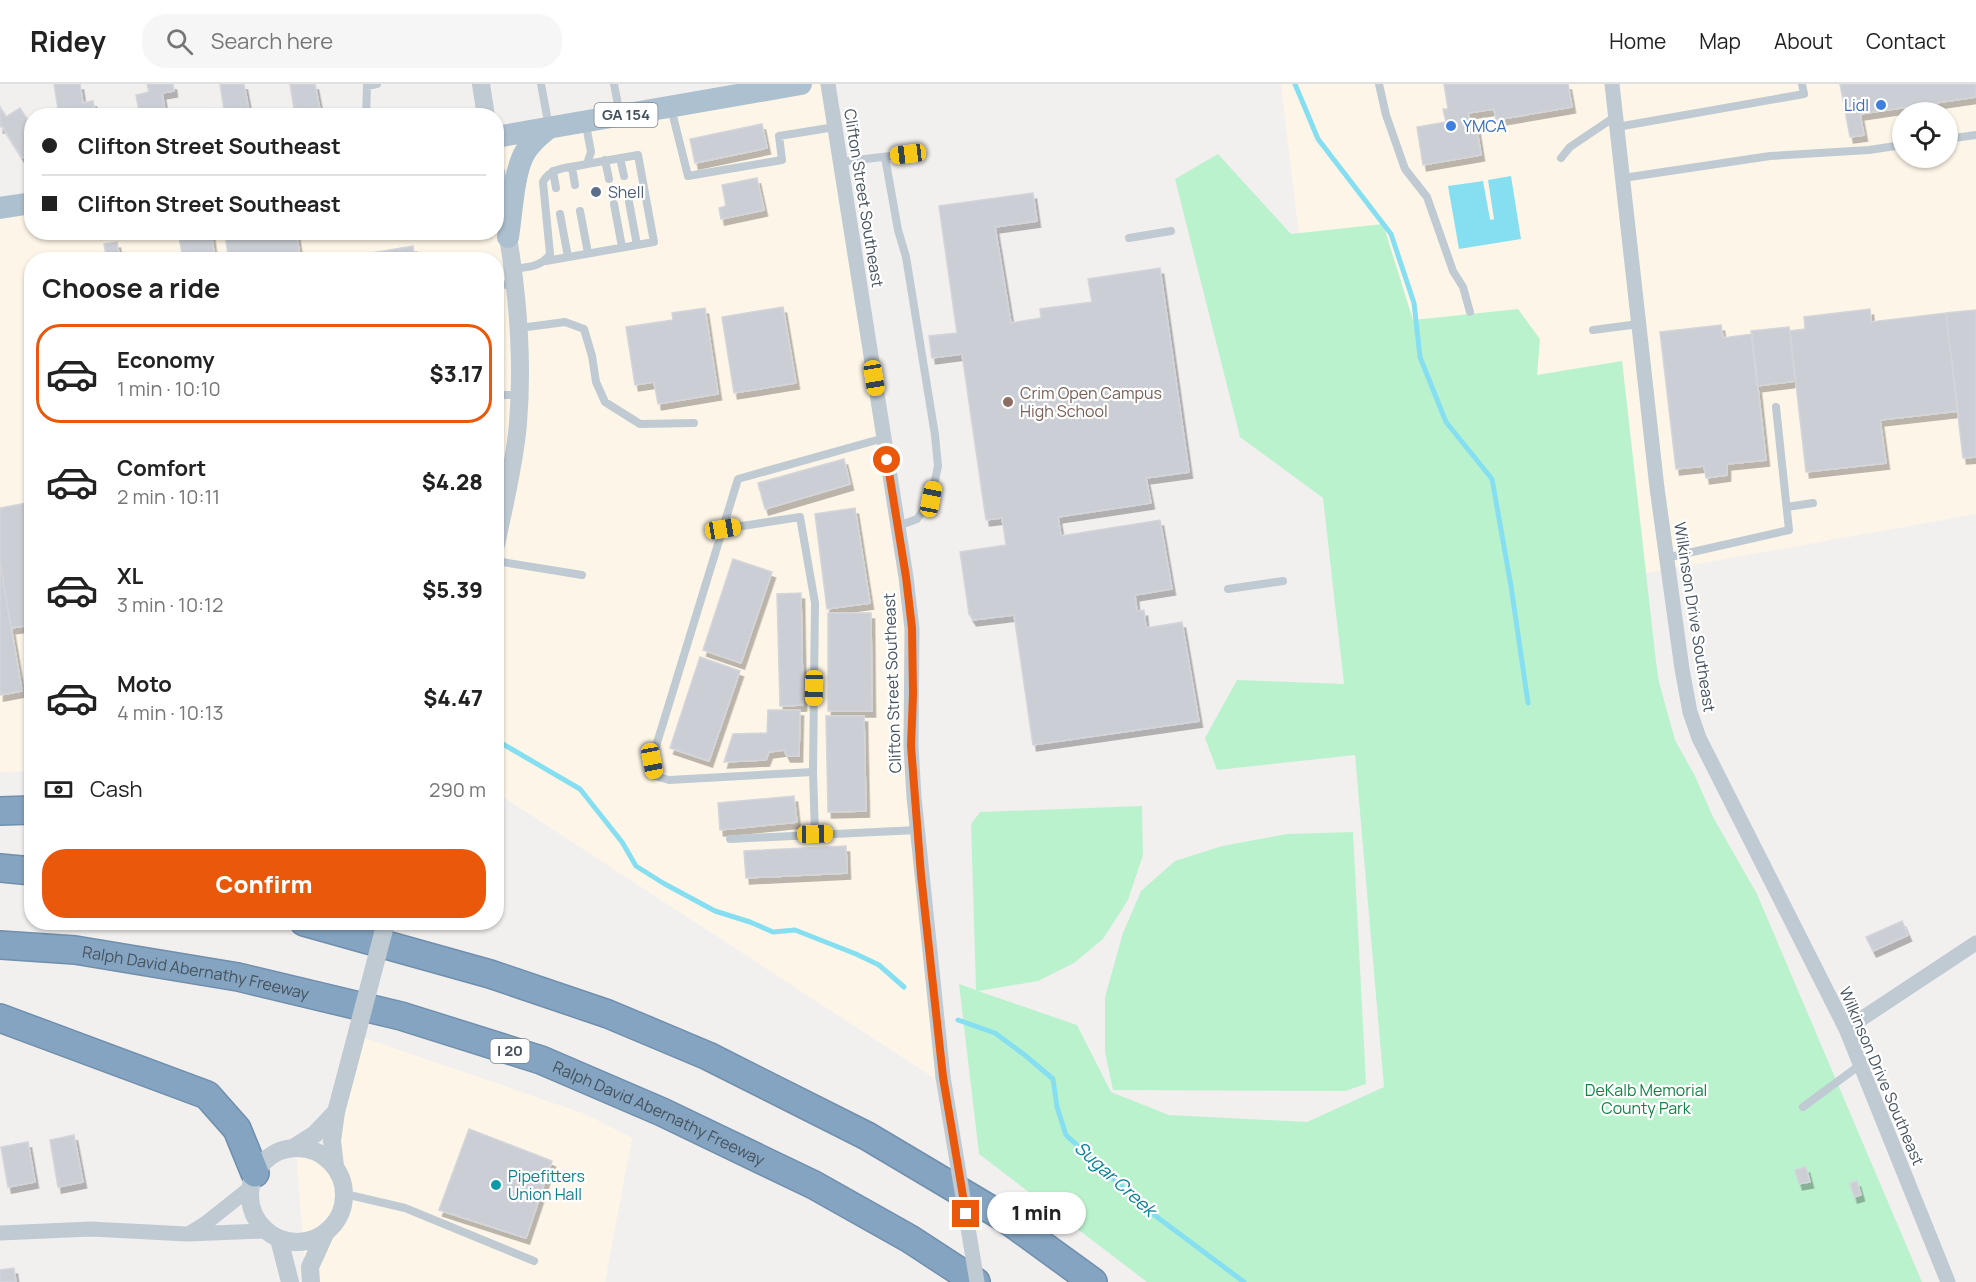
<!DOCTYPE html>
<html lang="en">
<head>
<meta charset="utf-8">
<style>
	:root { --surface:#fff; --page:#f6f6f6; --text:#222; --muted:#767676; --line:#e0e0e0; --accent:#ea580c }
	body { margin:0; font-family:Manrope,sans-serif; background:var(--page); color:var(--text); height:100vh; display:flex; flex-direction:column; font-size:22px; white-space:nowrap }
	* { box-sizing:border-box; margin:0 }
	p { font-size:20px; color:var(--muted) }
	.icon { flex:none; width:33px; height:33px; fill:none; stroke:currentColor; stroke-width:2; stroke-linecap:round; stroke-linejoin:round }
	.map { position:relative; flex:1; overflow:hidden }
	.panel { position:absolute; left:24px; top:168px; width:480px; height:678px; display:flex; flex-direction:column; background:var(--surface); border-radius:24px; box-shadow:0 2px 4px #0004 }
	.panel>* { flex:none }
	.hud { position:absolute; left:24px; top:24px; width:480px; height:132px; border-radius:24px; box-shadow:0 2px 4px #0004; display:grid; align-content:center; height:132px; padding:0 18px; background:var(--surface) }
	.controls { position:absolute; left:1892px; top:18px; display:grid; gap:12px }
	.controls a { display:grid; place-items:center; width:66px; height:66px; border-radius:50%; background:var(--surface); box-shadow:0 2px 4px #0004; font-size:30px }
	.end { position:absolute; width:27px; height:27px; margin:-14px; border:8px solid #ea580c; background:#fff; box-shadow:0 0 0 3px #fff }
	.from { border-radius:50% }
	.bubble { position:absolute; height:42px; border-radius:21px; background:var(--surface); box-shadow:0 2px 4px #0004; font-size:20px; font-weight:800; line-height:42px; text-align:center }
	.car { position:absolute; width:18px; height:36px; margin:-18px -9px; border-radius:8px; box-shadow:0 0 4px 2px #0007; background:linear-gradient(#f5c518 24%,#345 0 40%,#f5c518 0 76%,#345 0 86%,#f5c518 0) }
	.hud b { display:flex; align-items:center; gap:21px; height:57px; font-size:22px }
	.hud b+b { border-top:2px solid var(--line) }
	.hud i { width:15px; height:15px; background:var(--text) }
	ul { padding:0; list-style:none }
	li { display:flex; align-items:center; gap:18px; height:99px; margin:0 12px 9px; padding:0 6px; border:3px solid transparent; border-radius:24px }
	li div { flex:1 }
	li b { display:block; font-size:22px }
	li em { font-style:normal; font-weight:800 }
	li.current { border-color:var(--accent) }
	li>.icon { width:54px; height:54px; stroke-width:1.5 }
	h2 { padding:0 18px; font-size:27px; line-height:72px }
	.pay { display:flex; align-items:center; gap:15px; height:66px; padding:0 18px; font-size:22px }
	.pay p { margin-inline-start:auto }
	.cta { display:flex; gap:12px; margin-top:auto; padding:12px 18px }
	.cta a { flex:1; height:69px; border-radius:24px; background:var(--accent); color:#fff; font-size:24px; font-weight:800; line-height:69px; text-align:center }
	header { display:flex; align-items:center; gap:36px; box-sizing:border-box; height:84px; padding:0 30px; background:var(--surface); border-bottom:2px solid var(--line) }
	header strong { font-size:28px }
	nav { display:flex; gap:33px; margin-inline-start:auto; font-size:21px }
	.search { width:420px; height:54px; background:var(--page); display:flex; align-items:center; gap:15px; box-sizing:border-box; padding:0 21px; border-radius:24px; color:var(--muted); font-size:22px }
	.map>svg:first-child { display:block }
	.commercial { fill:#fdf6e8; fill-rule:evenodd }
	.green { fill:#bbf2ce }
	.water { fill:#86dff1 }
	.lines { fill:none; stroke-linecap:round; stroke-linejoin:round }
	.stream { stroke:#86dff1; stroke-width:5 }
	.building { fill:#cbced4; stroke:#d3d5db; stroke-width:1.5; filter:url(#shadow) }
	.motorway-casing { stroke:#6f8fac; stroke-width:30 }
	.service { stroke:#bfcad2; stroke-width:8 }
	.minor { stroke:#bfcad2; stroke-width:15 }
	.tertiary { stroke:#bfcad2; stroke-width:18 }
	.primary { stroke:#adc0cf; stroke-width:22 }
	.motorway { stroke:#84a4c1; stroke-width:27 }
	.minor-bridge { stroke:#bfcad2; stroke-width:15 }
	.tertiary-bridge { stroke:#bfcad2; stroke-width:18 }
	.route { stroke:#ea580c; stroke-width:8 }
	.shop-dot { fill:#3f7fe0; stroke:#fff; stroke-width:2 }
	.service-dot { fill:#5c6f8a; stroke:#fff; stroke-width:2 }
	.education-dot { fill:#8d6e63; stroke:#fff; stroke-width:2 }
	.culture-dot { fill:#0f9aa8; stroke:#fff; stroke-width:2 }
	.labels { text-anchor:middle; stroke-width:4.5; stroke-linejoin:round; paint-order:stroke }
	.shield { fill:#fff; stroke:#7e878e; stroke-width:1.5 }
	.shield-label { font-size:15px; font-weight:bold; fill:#46535e }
	.shop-label { font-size:16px; fill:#366cbe; stroke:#fff; text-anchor:end }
	.service-label { font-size:16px; fill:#4e5e75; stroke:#fff; text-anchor:start }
	.street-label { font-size:16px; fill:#46535e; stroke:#fff }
	.education-label { font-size:16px; fill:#785e54; stroke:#fff; text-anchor:start }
	.park-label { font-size:16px; fill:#128446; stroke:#fff }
	.culture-label { font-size:16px; fill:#0d838f; stroke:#fff; text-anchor:start }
	.water-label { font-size:18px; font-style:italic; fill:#06819a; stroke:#fff }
</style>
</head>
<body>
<header>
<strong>Ridey</strong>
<div class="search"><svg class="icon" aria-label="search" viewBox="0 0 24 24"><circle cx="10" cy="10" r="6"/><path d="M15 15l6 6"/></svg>Search here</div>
<nav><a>Home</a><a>Map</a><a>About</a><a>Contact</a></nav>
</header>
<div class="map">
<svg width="1976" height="1198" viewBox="0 0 1976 1198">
	<defs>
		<filter id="shadow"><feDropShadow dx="3.5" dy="6" stdDeviation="0" flood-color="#0004"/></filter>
	</defs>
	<rect width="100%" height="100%" fill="#f2efef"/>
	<path class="commercial" d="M751 0H831L907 535 913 719 951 1005 497 709 496 176H32L31 687 0 688V123L31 118 32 148H496L497 43Z
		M1281 0H1976V430L1646 489 1622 277 1320 328ZM1902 28H1947V74H1902Z
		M359 952 585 1030 632 1054 605 1198H306L296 1064 323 1076Z"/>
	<path class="green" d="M1218 70 1291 150 1383 140 1413 236 1518 225 1540 255 1537 291 1622 277 1656 577 1659 598 1675 656 1695 692 1713 733 1757 810 1922 1198H1147L979 1070 959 900 976 906 971 740 980 728 1142 722 1143 771 1128 816 1103 855 1074 879 1038 897 978 907 1077 941 1111 1008 1169 1031 1307 1038 1384 1003 1355 671 1217 686 1205 654 1237 596 1344 600 1323 414 1240 353 1175 95Z
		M1353 748 1366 1000 1345 1007 1113 1006 1105 968V913L1123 849 1141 807 1175 777 1222 762 1287 750Z"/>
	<path class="water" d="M1511 92 1521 155 1459 165 1448 102 1483 97 1490 135 1491 136 1494 135 1488 96Z"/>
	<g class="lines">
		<path class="stream" d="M1295 0 1318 55 1391 150 1414 219 1420 273 1446 338 1492 395 1511 502 1528 619
			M496 656 580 705 622 758 636 782 663 799 715 827 750 838 773 848 795 846 856 870 879 881 904 903
			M958 936 995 949 1026 972 1053 995 1057 1023 1066 1051 1145 1124 1244 1198"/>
	</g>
	<path class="building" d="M54 0H80L83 19 93 17 96 32H71L69 24 58 25Z
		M147 0H173L174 7 162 9 166 32H140L136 11 149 8Z
		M220 0H244L250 32H225Z
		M290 0H315L320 26 295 31Z
		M1444 0H1568L1572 23 1496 36 1494 25 1468 29 1470 40 1476 39 1481 71 1423 81 1417 43 1446 38 1443 25H1448Z
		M1840 0H1976V13L1860 30 1864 51 1850 53Z
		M0 23 6 33 20 24 32 43V68L22 74 2 42 0 43Z
		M762 40 767 64 695 79 690 55Z
		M757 94 764 126 721 135 719 124 726 122 722 101Z
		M1033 109 1037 137 995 143 1011 239 1041 234 1040 225 1092 218 1088 195 1160 184 1189 388 1146 394 1151 419 1058 433 1061 452 1160 436 1172 505 1135 511 1137 527 1144 526 1146 544 1182 538 1199 637 1033 661 1014 531 973 536 969 530 960 468 1006 461 1002 434 986 436 962 270 932 274 929 252 957 249 939 122Z
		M178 148H211L214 169 183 174Z
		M237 148H296L300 172 282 176H229L225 151Z
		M117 158 120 176H107L104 160Z
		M413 162 415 176H341V174Z
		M783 223 796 299 734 309 722 233Z
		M705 224 718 310 658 320 654 298 635 301 626 243 673 236 672 229Z
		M1870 225 1871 238 1946 229 1958 327 1880 336 1886 379 1806 388 1790 247 1805 245 1804 233Z
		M1976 226V373L1963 374 1946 229Z
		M1721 241 1723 254 1752 250 1766 376 1727 380V391L1706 394 1704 382 1676 385 1660 248Z
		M1789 243 1795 297 1757 302 1751 247Z
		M844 375 850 400 765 425 758 399Z
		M32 418V541L11 544 0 478V424Z
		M855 424 870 519 827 525 815 430Z
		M733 475 772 488 741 579 703 566Z
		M0 478 22 607 0 611Z
		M801 509 803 621 780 622 777 510Z
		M828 529H871L872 627H828Z
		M700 573 740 587 709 677 670 664Z
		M768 626H800L799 672H787L784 666 769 668 766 676 724 678 733 650 767 649Z
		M826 632H864L866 727 828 728Z
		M794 712 797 738 720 746 718 719Z
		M846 762 847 789 746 794 744 767Z
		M1902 837 1908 851 1873 867 1866 853Z
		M469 1045 552 1077 526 1154 439 1126Z
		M74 1051 83 1098 58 1103 50 1056Z
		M28 1058 35 1098 8 1103 1 1063Z
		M1806 1083 1810 1098 1799 1100 1795 1086Z
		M1857 1097 1861 1111 1854 1113 1850 1099Z
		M14 1184 16 1198H0V1186Z"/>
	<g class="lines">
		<g class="motorway-casing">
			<g id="motorway">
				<path d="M0 727 32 726"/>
				<path d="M0 784 32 787"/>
				<path d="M304 838 490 890 608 930 708 972 867 1052 1005 1134 1093 1198"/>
				<path id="s1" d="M0 861 75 866 238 893 401 932 541 976 662 1028 814 1101 910 1155 976 1198"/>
				<path d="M0 934 207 1011 237 1045 255 1089"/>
			</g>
		</g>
		<path class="service" d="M541 0 549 43
			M614 0 620 31
			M1379 0 1386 31 1405 85 1427 113 1453 187 1463 203 1470 228
			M671 24 688 92 782 76 779 52 835 43
			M366 32 367 2 377 0
			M1617 43 1804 10 1802 0
			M1947 55 1976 51
			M885 73 898 146 906 173 935 351 938 382 931 415 917 435 898 442
			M620 74 624 92
			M1561 74 1570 63 1616 32
			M605 76 609 95
			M840 78 907 70
			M572 83 575 101
			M553 87 556 104
			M1623 94 1770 72 1869 66 1902 61
			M629 118 637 161
			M614 120 622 163
			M580 127 588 169
			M560 130 568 173
			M1129 154 1171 147
			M546 177 654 158 638 71 587 80
			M514 185C528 183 542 183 550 170L543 98C551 82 571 84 587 80L591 68 586 41
			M496 198 513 203
			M520 244 565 238 584 245 592 272 596 298 605 318 640 340 694 339
			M1593 246 1639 240
			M496 311H520
			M1787 423 1813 419
			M723 445 800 433 815 519 813 688 669 696 655 692 652 677 657 659 738 395 884 354
			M1666 474 1789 446 1776 323
			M496 477 582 491
			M1228 505 1283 497
			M813 688 815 750
			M730 755 917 746
			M1803 1023 1860 981
			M345 1110 405 1124 534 1177"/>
		<path class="minor" d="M828 0 906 493 912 545 911 662 914 713 943 993
			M1612 0 1657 404 1682 585 1690 628 1699 654 1846 945 1948 1198
			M1846 945 1976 859
			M0 1149 91 1145 187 1150 265 1147
			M190 1149 206 1139 250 1104"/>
		<path class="tertiary" d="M481 0 486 32
			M496 88C513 170 525 255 518 339 515 378 504 422 496 461
			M250 1111a47 47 0 1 1 94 0a47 47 0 1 1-94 0Z
			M293 1064 315 1050 336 1028
			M335 1082 332 1057 336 1028 348 983
			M279 1155 290 1198
			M311 1198 310 1183 325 1150"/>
		<path class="primary" d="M496 53 801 0
			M0 124 32 119
			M508 153C512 128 513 94 523 72 529 60 539 52 549 44"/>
		<use href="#motorway" class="motorway"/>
		<path class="minor-bridge" d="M943 993 977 1198"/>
		<path class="tertiary-bridge" d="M348 983 386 838"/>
	</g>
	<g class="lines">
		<path class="route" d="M887 376 906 493 912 544 913 610 911 662 921 791 943 993 966 1130"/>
	</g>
	<g class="shop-dot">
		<circle cx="1881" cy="21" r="6"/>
		<circle cx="1451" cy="42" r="6"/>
	</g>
	<circle class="service-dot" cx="596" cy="108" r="6"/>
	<circle class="education-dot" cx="1008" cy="318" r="6"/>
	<circle class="culture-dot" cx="496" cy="1101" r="6"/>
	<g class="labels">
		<g class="shield">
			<rect x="594.5" y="19" width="63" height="24" rx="4.5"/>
			<rect x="490.5" y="955" width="39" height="24" rx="4.5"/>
		</g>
		<g class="shield-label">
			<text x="626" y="36">GA 154</text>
			<text x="510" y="972">I 20</text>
		</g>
		<g class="shop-label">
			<text x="1869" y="27">Lidl</text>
			<text x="1463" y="48" text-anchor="start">YMCA</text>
		</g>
		<g class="service-label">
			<text x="608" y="114">Shell</text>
		</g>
		<g class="street-label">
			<text transform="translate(864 114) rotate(81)" y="6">Clifton Street Southeast</text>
			<text transform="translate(1695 533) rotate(81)" y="6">Wilkinson Drive Southeast</text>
			<text transform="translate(892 599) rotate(-92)" y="6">Clifton Street Southeast</text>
			<text dy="6" stroke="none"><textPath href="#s1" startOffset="198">Ralph David Abernathy Freeway</textPath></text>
			<text transform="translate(1882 992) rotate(67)" y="6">Wilkinson Drive Southeast</text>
			<text dy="6" stroke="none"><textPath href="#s1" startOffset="684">Ralph David Abernathy Freeway</textPath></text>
		</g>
		<g class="education-label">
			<text x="1020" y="315">Crim Open Campus<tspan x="1020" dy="18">High School</tspan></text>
		</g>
		<g class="park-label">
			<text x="1646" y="1012">DeKalb Memorial<tspan x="1646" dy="18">County Park</tspan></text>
		</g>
		<g class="culture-label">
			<text x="508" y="1098">Pipefitters<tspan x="508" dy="18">Union Hall</tspan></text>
		</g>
		<g class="water-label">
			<text transform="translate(1115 1095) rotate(42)" y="6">Sugar Creek</text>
		</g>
	</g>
</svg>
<div class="controls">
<a><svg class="icon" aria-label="locate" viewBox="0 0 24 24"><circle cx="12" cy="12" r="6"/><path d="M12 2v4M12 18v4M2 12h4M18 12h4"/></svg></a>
</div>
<i class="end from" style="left:887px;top:376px"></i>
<i class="end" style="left:966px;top:1130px"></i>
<div class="bubble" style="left:987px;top:1108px;width:99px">1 min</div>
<i class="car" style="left:908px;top:70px;rotate:263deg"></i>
<i class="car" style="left:874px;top:294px;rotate:171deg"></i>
<i class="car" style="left:931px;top:415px;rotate:11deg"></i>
<i class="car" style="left:723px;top:445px;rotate:81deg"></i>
<i class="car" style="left:814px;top:604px;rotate:181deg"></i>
<i class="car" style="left:652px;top:677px;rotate:169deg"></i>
<i class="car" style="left:815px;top:750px;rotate:89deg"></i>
<div class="hud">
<b><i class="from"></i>Clifton Street Southeast</b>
<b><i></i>Clifton Street Southeast</b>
</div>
<section class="panel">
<h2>Choose a ride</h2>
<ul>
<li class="current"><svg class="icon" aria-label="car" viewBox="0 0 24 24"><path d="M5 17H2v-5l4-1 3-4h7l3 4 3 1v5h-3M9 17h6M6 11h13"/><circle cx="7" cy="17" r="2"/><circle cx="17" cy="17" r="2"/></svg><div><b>Economy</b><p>1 min · 10:10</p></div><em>$3.17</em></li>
<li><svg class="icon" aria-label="car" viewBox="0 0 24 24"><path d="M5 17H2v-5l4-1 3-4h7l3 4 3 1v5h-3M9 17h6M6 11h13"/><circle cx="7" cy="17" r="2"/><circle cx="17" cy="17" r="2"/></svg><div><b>Comfort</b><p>2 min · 10:11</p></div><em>$4.28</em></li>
<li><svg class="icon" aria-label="car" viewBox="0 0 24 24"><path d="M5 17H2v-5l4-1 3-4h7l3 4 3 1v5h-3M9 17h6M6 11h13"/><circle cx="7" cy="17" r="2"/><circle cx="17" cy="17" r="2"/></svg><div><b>XL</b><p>3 min · 10:12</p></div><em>$5.39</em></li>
<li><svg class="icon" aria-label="car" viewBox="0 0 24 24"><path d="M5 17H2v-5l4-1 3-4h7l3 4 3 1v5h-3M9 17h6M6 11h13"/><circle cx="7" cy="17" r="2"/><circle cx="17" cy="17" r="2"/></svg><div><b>Moto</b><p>4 min · 10:13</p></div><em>$4.47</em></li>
</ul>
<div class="pay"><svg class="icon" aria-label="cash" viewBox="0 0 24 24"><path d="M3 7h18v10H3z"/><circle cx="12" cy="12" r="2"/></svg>Cash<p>290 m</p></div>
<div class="cta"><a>Confirm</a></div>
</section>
</div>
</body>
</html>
